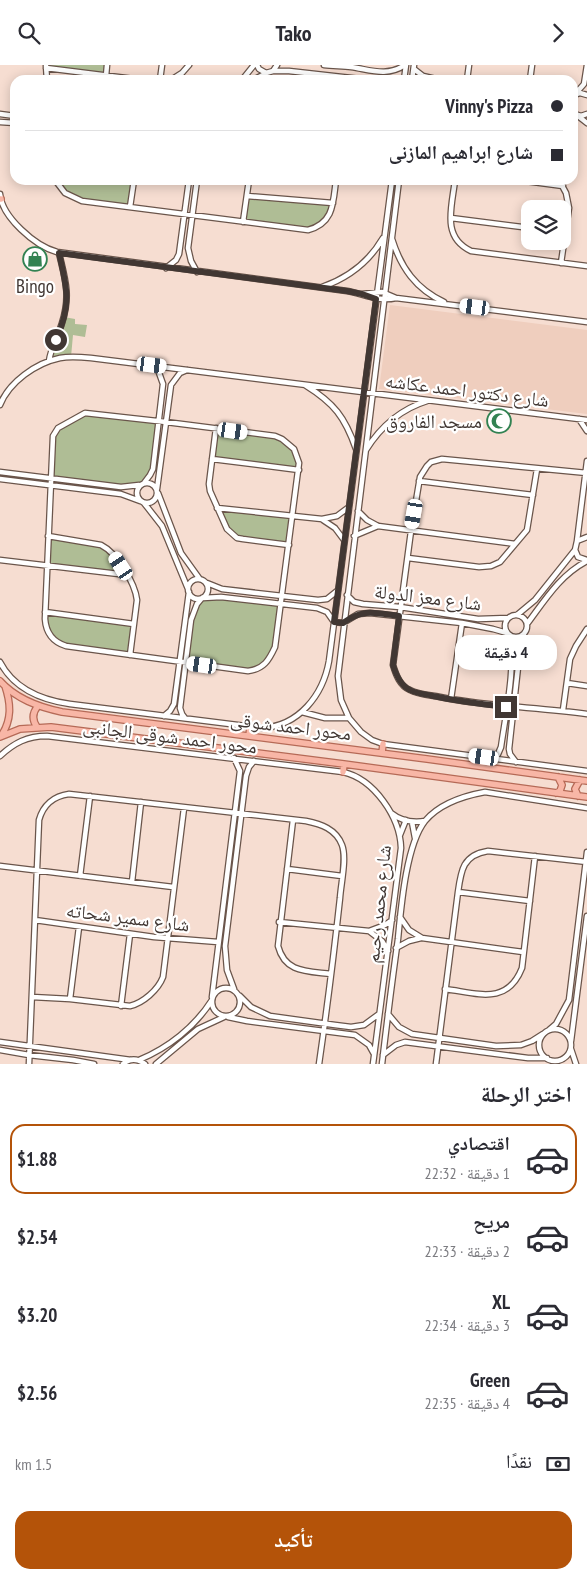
<!DOCTYPE html>
<html lang="ar">
<head>
<meta charset="utf-8">
<style>
	:root { --surface:#fff; --page:#f2f2f3; --text:#2b2b33; --muted:#7c7c81; --line:#e1e1e2; --accent:#b45309 }
	body { margin:0; font-family:"PT Sans Narrow","Noto Naskh Arabic",sans-serif; background:var(--page); color:var(--text); direction:rtl; height:100vh; display:flex; flex-direction:column; font-size:19px; white-space:nowrap }
	* { box-sizing:border-box; margin:0 }
	p { font-size:16px; color:var(--muted) }
	.icon { flex:none; width:28px; height:28px; fill:none; stroke:currentColor; stroke-width:2; stroke-linecap:round; stroke-linejoin:round }
	.map { position:relative; height:999px; overflow:hidden; direction:ltr }
	.details { display:flex; flex-direction:column; background:var(--surface); flex:1 }
	.details>* { flex:none }
	.hud { position:absolute; left:10px; top:10px; width:568px; height:110px; border-radius:15px; box-shadow:0 2px 12px #0003; direction:rtl; display:grid; align-content:center; height:110px; padding:0 15px; background:var(--surface) }
	.controls { position:absolute; left:521px; top:135px; display:grid; gap:10px }
	.controls a { display:grid; place-items:center; width:50px; height:50px; border-radius:10px; background:var(--surface); box-shadow:0 2px 12px #0003; font-size:25px }
	.end { position:absolute; width:22px; height:22px; margin:-11px; border:6px solid #413733; background:#fff; box-shadow:0 0 0 2px #fff }
	.from { border-radius:50% }
	.bubble { position:absolute; height:35px; border-radius:15px; background:var(--surface); box-shadow:0 2px 12px #0003; font-size:16px; font-weight:700; line-height:35px; text-align:center; direction:rtl }
	.car { position:absolute; width:15px; height:30px; margin:-15px -8px; border-radius:6px; box-shadow:0 0 4px 1px #0007; background:linear-gradient(#fff 24%,#345 0 40%,#fff 0 76%,#345 0 86%,#fff 0) }
	.hud b { display:flex; align-items:center; gap:18px; height:48px; font-size:19px }
	.hud b+b { border-top:1px solid var(--line) }
	.hud i { width:12px; height:12px; background:var(--text) }
	ul { padding:0; list-style:none }
	li { display:flex; align-items:center; gap:15px; height:70px; margin:0 10px 8px; padding:0 5px; border:2px solid transparent; border-radius:15px }
	li div { flex:1 }
	li b { display:block; font-size:19px }
	li em { font-style:normal; font-weight:700 }
	li.on { border-color:var(--accent) }
	li>.icon { width:45px; height:45px; stroke-width:1.5 }
	h2 { padding:0 15px; font-size:22px; line-height:60px }
	.pay { display:flex; align-items:center; gap:12px; height:55px; padding:0 15px; font-size:19px }
	.pay p { margin-inline-start:auto }
	.cta { display:flex; gap:10px; margin-top:auto; padding:10px 15px }
	.cta a { flex:1; height:58px; border-radius:15px; background:var(--accent); color:#fff; font-size:20px; font-weight:700; line-height:58px; text-align:center }
	header { display:flex; justify-content:space-between; align-items:center; height:65px; padding:0 15px; background:var(--surface); font-size:22px; font-weight:700 }
	.map>svg:first-child { display:block }
	.built { fill:#efcebe }
	.green { fill:#afbd95 }
	.lines { fill:none; stroke-linecap:round; stroke-linejoin:round }
	.minor-casing { stroke:#6a554b; stroke-width:7 }
	.major-casing { stroke:#b56a57; stroke-width:8 }
	.minor { stroke:#fff; stroke-width:4.5 }
	.major { stroke:#f8b6a6; stroke-width:5.5 }
	.route { stroke:#413733; stroke-width:6 }
	.labels { text-anchor:middle; stroke-width:4.5; stroke-linejoin:round; paint-order:stroke }
	.poi-label { font-size:19px; fill:#413733; stroke:#fff }
	.street-label { font-size:19px; fill:#413733; stroke:#fff }
</style>
</head>
<body>
<header><svg class="icon" aria-label="forward" viewBox="0 0 24 24"><path d="M9 5l7 7-7 7"/></svg>Tako<svg class="icon" aria-label="search" viewBox="0 0 24 24"><circle cx="10" cy="10" r="6"/><path d="M15 15l6 6"/></svg></header>
<div class="map">
<svg width="587" height="999" viewBox="0 0 587 999">
	<rect width="100%" height="100%" fill="#f6ddd1"/>
	<path class="built" d="M390 240 587 265V349L379 324Z"/>
	<path class="green" d="M46 0H107L106 11 46 3Z
		M55 115H134L130 142 82 136 70 131Z
		M247 131 333 138 332 145 320 160 308 165 243 157Z
		M64 252 75 254V259L87 260 85 272 73 270 71 292 49 296Z
		M85 348 159 356 153 404 144 418 133 422 51 413 54 368Z
		M216 363 275 371 294 384 299 405 212 394Z
		M217 443 293 452 289 480 243 474 232 469Z
		M48 471 95 478 115 492 127 510 47 501Z
		M203 533 281 538 272 589 254 605 186 597 194 547Z
		M45 547 134 559 130 590 66 581 50 572Z"/>
	<g class="lines">
		<g class="minor-casing">
			<path id="minor" d="M257 0 259 4 266 8 273 6 277 0
				M324 0C333 1 342 1 351 2 371 5 387 12 405 0
				M46 1 47 15
				M46 3 142 15
				M414 4 423 11 440 15
				M273 6H289L369 15
				M106 11 107 0
				M160 15 162 0
				M171 15 182 8 189 0
				M242 15 254 0
				M253 15 265 9
				M404 15 406 0
				M412 15 414 0
				M467 15 469 0
				M530 15 532 0
				M576 28 584 19 587 0
				M572 31 580 28 587 30
				M572 48 581 51 587 49
				M0 49 15 51
				M578 51 587 58
				M0 57 15 58
				M55 115 65 128 82 136 308 165C334 158 333 138 336 115
				M197 115 188 183 191 196 197 207
				M399 115 338 611 341 635 349 653 361 667 372 675 383 679 587 706
				M455 115C452 142 441 172 471 186L587 201
				M518 115 563 121
				M559 115 566 128 569 143 561 198
				M0 129C2 152 35 181 57 187L347 226C364 229 378 237 396 233L587 257
				M247 131 333 138
				M130 142 134 115
				M451 153 530 163
				M243 157 249 115
				M392 174C401 203 416 224 444 237
				M166 203 176 195 179 189 189 115
				M322 222C348 213 369 197 383 173
				M362 229 382 227 396 233
				M49 296C51 282 58 271 62 258 71 230 65 214 59 188
				M305 320C334 338 345 352 356 384
				M0 340C9 317 36 298 60 293 70 291 81 292 91 293L587 355
				M85 348 166 357 275 371 282 374 294 384 299 398 275 582C269 595 264 604 248 606L66 581C53 577 46 568 45 554L53 371 58 363Z
				M579 354 587 366
				M216 363 209 419 210 426 227 464 237 473 243 474 289 480
				M366 385C381 361 401 344 427 336
				M212 394 299 405
				M0 407 121 422 139 420
				M587 408 442 394 431 397 427 401 420 412 411 466 393 600C396 610 400 621 410 625 419 630 431 630 440 632 489 642 538 642 587 649
				M0 414 121 429 140 436
				M419 416 533 430
				M137 428a10 10 0 1 1 20 0a10 10 0 1 1-20 0Z
				M144 418 150 410 153 404 163 319 158 305 152 300
				M157 424 171 320 180 308 187 305
				M158 428 181 488 199 513
				M144 438 162 461 188 524
				M217 443 322 454 337 451 349 442
				M358 446 367 455 378 461 515 479
				M323 455 335 463 344 475
				M48 471 101 480C117 488 135 518 137 535L130 590
				M354 471 378 461
				M587 472 577 476 575 485 578 492 587 495
				M577 476 587 396
				M408 493 479 502 491 501 500 497 527 465 537 404
				M0 495 127 510
				M188 524a10 10 0 1 1 20 0a10 10 0 1 1-20 0Z
				M207 518 222 524 318 535 327 534 337 526
				M347 530 354 537 363 539 400 542 478 554 508 553
				M203 533 221 532 317 543 327 547 334 557 343 558 358 549 370 548 462 558 493 564 507 568
				M45 547 134 559
				M505 561a11 11 0 1 1 22 0a11 11 0 1 1-22 0Z
				M517 550 535 535 575 485
				M527 559C545 535 560 510 587 496
				M0 597C14 624 42 635 70 639L262 663C299 661 323 630 329 596L392 115
				M567 618 587 621
				M451 634 462 558
				M563 645 570 594 576 581 587 564
				M302 647 325 653H349
				M164 651 170 646 174 639 189 527
				M185 653 182 649 180 643 191 555 197 539 202 533
				M0 691C14 678 27 671 47 671L343 707C374 714 400 752 401 783L373 999
				M494 694 498 689 501 682C505 653 517 596 509 570
				M516 697 510 689 509 684 520 584 524 569
				M391 748C401 756 412 758 425 756
				M293 755 278 881C285 908 307 906 331 909
				M412 757 415 773
				M400 770 406 755
				M0 801 173 822
				M287 804 342 811
				M80 811 90 731
				M132 817 141 737
				M458 827 530 836
				M400 852 409 865 422 873 523 887
				M35 855 154 872 218 877
				M279 857 369 866 382 876 388 886
				M369 866 385 860 392 855
				M396 883 409 876 421 873
				M212 937a14 14 0 1 1 28 0a14 14 0 1 1-28 0Z
				M234 924 227 905 225 881 246 711 249 702 254 696
				M445 924C477 928 507 941 522 903L535 791
				M240 931 251 942 270 951 335 960 351 962 364 960 379 949
				M32 932 70 934 130 941C143 938 158 925 163 912L184 743
				M212 932 240 706 234 693
				M70 934 79 862
				M121 941 130 869
				M388 949 399 962 412 969 496 981 521 980 532 976 543 969
				M228 952 247 956 355 970 369 980 374 989
				M539 980a16 16 0 1 1 32 0a16 16 0 1 1-32 0Z
				M549 965 556 959 569 935 587 787
				M571 976 587 851
				M0 977 131 995
				M571 984 576 999
				M0 985 29 990 73 995 94 999
				M383 990 396 980 405 977 528 993H547
				M139 995C168 983 195 962 212 935
				M29 999 39 755C43 740 54 731 69 729L306 756C321 759 336 764 342 780 347 793 341 818 340 833 334 888 327 944 319 999
				M123 999C130 993 137 993 145 999
				M156 999 198 964 224 952
				M382 999C387 957 392 916 398 874 401 843 406 780 425 756 440 738 463 731 485 727L587 743
				M436 999 458 827C461 805 463 790 488 786L587 797"/>
		</g>
		<g class="major-casing">
			<path id="major" d="M0 134H1
				M0 616C16 634 38 642 62 647L427 694 587 716
				M37 662C32 655 32 648 38 641
				M1 671C12 655 11 639 5 621
				M249 671 250 662
				M0 672 20 664 51 662 344 699 587 732
				M382 688 383 679
				M343 707 344 699
				M556 728 560 726 562 720 558 712
				M578 731 575 724 580 715"/>
		</g>
		<use href="#minor" class="minor"/>
		<use href="#major" class="major"/>
	</g>
	<g class="lines">
		<path class="route" d="M56 275C72 239 67 223 59 188L347 226 362 229 376 234 334 557 343 558C364 543 375 548 399 551L393 600C396 610 401 621 410 625 417 629 426 629 433 631 457 636 481 639 506 642"/>
	</g>
	<defs>
		<g id="shop-ring" transform="scale(1.25)"><circle r="9.5" fill="#fff" stroke="#328252" stroke-width="1.5"/><path d="M-5-2.5h2.3a2.7 3.5 0 0 1 5.4 0H5L5.5 6h-11ZM-1.5-2.5h3a1.5 2.3 0 0 0-3 0Z" fill="#328252"/></g>
		<g id="mosque-ring" transform="scale(1.25)"><circle r="9.5" fill="#fff" stroke="#328252" stroke-width="1.5"/><path d="M3.5-4.9A6 6 0 1 0 3.5 4.9A5 5 0 1 1 3.5-4.9Z" fill="#328252"/></g>
	</defs>
	<g fill-rule="evenodd">
		<use href="#shop-ring" x="35" y="194"/>
		<use href="#mosque-ring" x="499" y="356"/>
	</g>
	<g class="labels">
		<g class="poi-label">
			<text x="35" y="228">Bingo</text>
			<text x="482" y="363" text-anchor="end">مسجد الفاروق</text>
		</g>
		<g class="street-label">
			<text transform="translate(467 325) rotate(7)" y="7">شارع دكتور احمد عكاشه</text>
			<text transform="translate(428 532) rotate(7)" y="7">شارع معز الدولة</text>
			<text transform="translate(291 661) rotate(7)" y="7">محور احمد شوقى</text>
			<text transform="translate(170 671) rotate(7)" y="7">محور احمد شوقى الجانبى</text>
			<text transform="translate(378 839) rotate(-84)" y="7">شارع محمد رحيم</text>
			<text transform="translate(128 852) rotate(7)" y="7">شارع سمير شحاته</text>
		</g>
	</g>
</svg>
<div class="controls">
<a><svg class="icon" aria-label="layers" viewBox="0 0 24 24"><path d="M12 4l9 5-9 5-9-5zM3 14l9 5 9-5"/></svg></a>
</div>
<i class="end from" style="left:56px;top:275px"></i>
<i class="end" style="left:506px;top:642px"></i>
<div class="bubble" style="left:455px;top:570px;width:102px">4 دقيقة</div>
<i class="car" style="left:475px;top:242px;rotate:277deg"></i>
<i class="car" style="left:152px;top:300px;rotate:97deg"></i>
<i class="car" style="left:233px;top:366px;rotate:98deg"></i>
<i class="car" style="left:414px;top:449px;rotate:190deg"></i>
<i class="car" style="left:121px;top:501px;rotate:327deg"></i>
<i class="car" style="left:202px;top:600px;rotate:278deg"></i>
<i class="car" style="left:484px;top:692px;rotate:278deg"></i>
<div class="hud">
<b><i class="from"></i>Vinny's Pizza</b>
<b><i></i>شارع ابراهيم المازنى</b>
</div>
</div>
<section class="details">
<h2>اختر الرحلة</h2>
<ul>
<li class="on"><svg class="icon" aria-label="car" viewBox="0 0 24 24"><path d="M5 17H2v-5l4-1 3-4h7l3 4 3 1v5h-3M9 17h6M6 11h13"/><circle cx="7" cy="17" r="2"/><circle cx="17" cy="17" r="2"/></svg><div><b>اقتصادي</b><p>1 دقيقة · 22:32</p></div><em>$1.88</em></li>
<li><svg class="icon" aria-label="car" viewBox="0 0 24 24"><path d="M5 17H2v-5l4-1 3-4h7l3 4 3 1v5h-3M9 17h6M6 11h13"/><circle cx="7" cy="17" r="2"/><circle cx="17" cy="17" r="2"/></svg><div><b>مريح</b><p>2 دقيقة · 22:33</p></div><em>$2.54</em></li>
<li><svg class="icon" aria-label="car" viewBox="0 0 24 24"><path d="M5 17H2v-5l4-1 3-4h7l3 4 3 1v5h-3M9 17h6M6 11h13"/><circle cx="7" cy="17" r="2"/><circle cx="17" cy="17" r="2"/></svg><div><b>XL</b><p>3 دقيقة · 22:34</p></div><em>$3.20</em></li>
<li><svg class="icon" aria-label="car" viewBox="0 0 24 24"><path d="M5 17H2v-5l4-1 3-4h7l3 4 3 1v5h-3M9 17h6M6 11h13"/><circle cx="7" cy="17" r="2"/><circle cx="17" cy="17" r="2"/></svg><div><b>Green</b><p>4 دقيقة · 22:35</p></div><em>$2.56</em></li>
</ul>
<div class="pay"><svg class="icon" aria-label="cash" viewBox="0 0 24 24"><path d="M3 7h18v10H3z"/><circle cx="12" cy="12" r="2"/></svg>نقدًا<p>1.5 km</p></div>
<div class="cta"><a>تأكيد</a></div>
</section>
</body>
</html>
